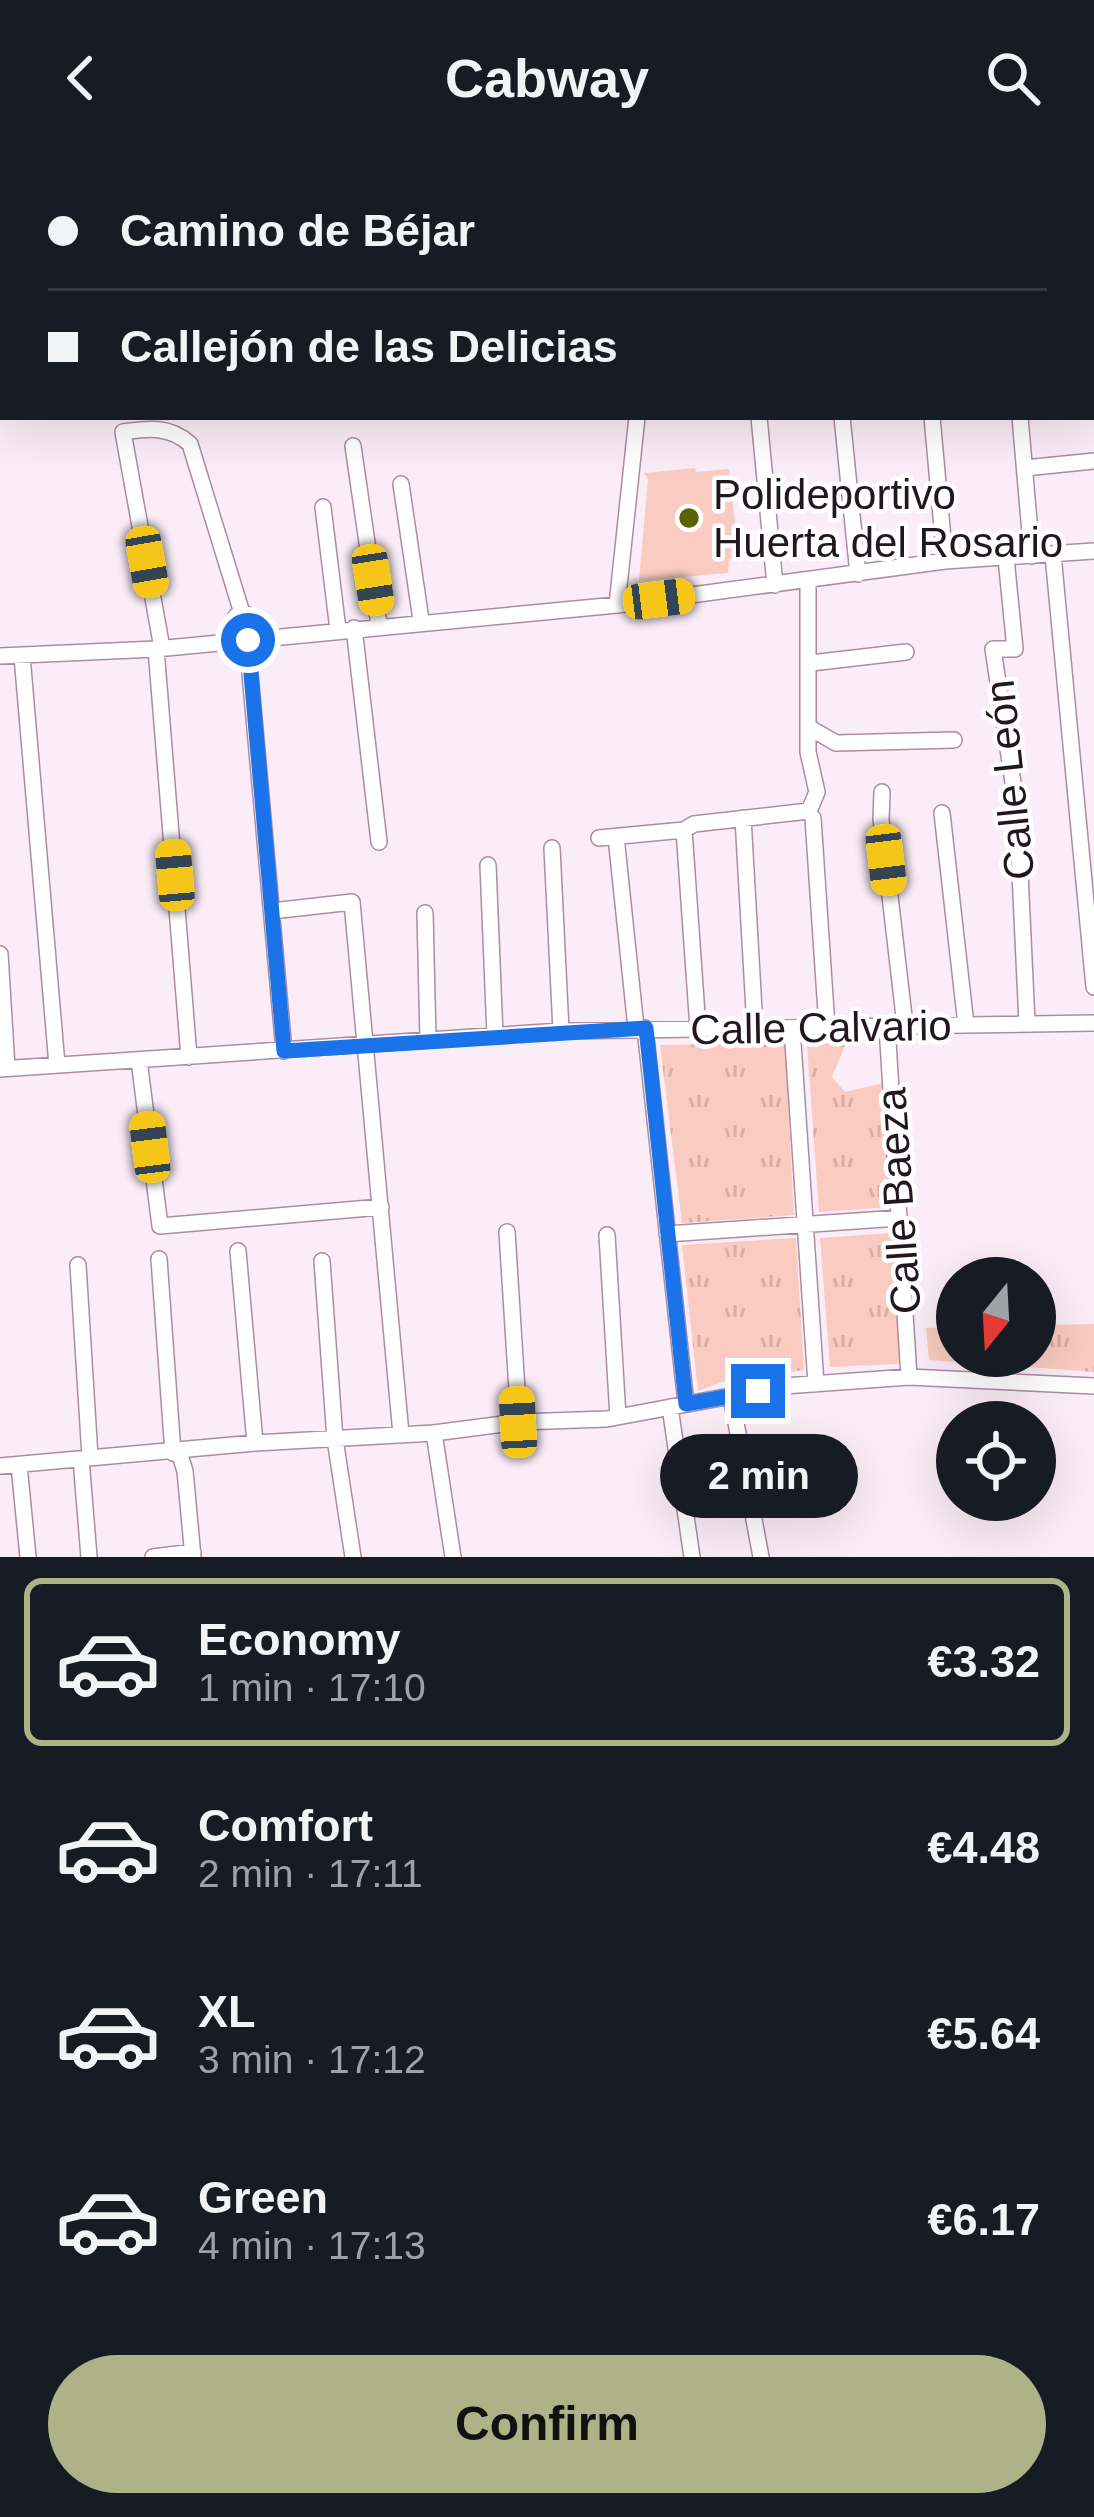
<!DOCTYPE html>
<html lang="en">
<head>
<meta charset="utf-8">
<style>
	:root { --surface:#171b24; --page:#242831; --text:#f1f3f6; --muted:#9ea1a6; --line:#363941; --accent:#adb287 }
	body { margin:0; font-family:Helvetica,sans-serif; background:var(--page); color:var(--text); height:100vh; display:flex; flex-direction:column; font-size:45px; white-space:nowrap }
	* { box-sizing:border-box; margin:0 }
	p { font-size:39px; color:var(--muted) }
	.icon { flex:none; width:66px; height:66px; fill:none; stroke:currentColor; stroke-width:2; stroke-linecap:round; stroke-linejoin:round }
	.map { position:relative; height:1401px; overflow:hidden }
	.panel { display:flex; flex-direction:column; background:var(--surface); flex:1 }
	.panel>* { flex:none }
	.guide { position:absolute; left:0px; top:0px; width:1095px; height:264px; box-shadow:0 12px 48px #0002; display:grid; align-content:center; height:264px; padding:0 48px; background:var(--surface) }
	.needle { width:78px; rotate:198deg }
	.buttons { position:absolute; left:936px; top:1101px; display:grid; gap:24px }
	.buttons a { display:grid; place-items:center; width:120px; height:120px; border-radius:50%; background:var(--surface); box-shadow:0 12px 48px #0002; font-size:60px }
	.end { position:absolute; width:54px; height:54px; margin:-27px; border:15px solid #1a73e8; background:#fff; box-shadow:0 0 0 6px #fff }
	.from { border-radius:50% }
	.bubble { position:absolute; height:84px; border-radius:42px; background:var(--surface); box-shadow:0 12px 48px #0002; font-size:39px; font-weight:600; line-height:84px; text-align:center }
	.car { position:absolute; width:36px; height:72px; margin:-36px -18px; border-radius:15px; box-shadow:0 0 9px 3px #0007; background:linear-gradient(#f5c518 24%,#345 0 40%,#f5c518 0 76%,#345 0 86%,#f5c518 0) }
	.guide b { display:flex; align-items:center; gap:42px; height:114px; font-size:45px }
	.guide b+b { border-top:3px solid var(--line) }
	.guide i { width:30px; height:30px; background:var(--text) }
	ul { padding:21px 0 0; list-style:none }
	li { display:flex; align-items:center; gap:36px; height:168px; margin:0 24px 18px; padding:0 24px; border:6px solid transparent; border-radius:18px }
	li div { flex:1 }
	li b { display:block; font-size:45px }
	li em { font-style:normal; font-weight:600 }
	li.current { border-color:var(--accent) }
	li>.icon { width:108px; height:108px; stroke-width:1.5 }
	.button { display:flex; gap:24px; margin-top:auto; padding:24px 48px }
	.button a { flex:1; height:138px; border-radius:72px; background:var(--accent); color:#111; font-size:48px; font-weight:600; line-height:138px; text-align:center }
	header { display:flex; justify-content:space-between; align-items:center; height:156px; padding:0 48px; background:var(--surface); font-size:54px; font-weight:600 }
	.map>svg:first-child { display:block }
	.grass { fill:url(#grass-tufts) }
	.pitch { fill:#facbc0 }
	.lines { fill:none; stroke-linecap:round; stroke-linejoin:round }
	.minor-casing { stroke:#ac8ca2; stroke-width:18 }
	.minor { stroke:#fff; stroke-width:15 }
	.route { stroke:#1a73e8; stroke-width:15 }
	.poi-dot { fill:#5a6300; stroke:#fff; stroke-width:4.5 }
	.labels { text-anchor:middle; stroke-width:9; stroke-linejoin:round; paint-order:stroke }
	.poi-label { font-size:42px; fill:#23171f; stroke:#fff; text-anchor:start }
	.street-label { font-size:42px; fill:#23171f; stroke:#fff }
</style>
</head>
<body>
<header><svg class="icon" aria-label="back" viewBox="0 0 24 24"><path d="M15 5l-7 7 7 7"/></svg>Cabway<svg class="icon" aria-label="search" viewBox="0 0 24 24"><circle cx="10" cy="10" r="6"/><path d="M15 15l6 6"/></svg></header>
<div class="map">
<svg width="1094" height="1401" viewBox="0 0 1094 1401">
	<defs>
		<pattern id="grass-tufts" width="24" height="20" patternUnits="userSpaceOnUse" patternTransform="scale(3)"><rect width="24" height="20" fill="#facbc0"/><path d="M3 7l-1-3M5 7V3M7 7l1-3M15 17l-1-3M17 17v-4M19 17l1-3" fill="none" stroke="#d6aea5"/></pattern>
	</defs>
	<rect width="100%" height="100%" fill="#fbedf7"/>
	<path class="grass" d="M785 887 794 1059 682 1067 660 889Z
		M846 887 832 921 845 936 883 927 889 1051 819 1056 807 888Z
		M891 1077 900 1208 830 1211 820 1082Z
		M796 1082 804 1214 722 1226 698 1235 682 1089Z
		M1094 1168V1216L929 1204 926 1172 957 1171V1200H1035V1169Z"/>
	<path class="pitch" d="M695 312 696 316 729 313 739 402 729 403 728 417 639 425 648 323 644 317Z"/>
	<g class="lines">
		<g class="minor-casing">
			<path id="minor" d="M653 0 654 3
				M684 0V3
				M733 0V3
				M817 0 818 3
				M880 0 881 3
				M930 0V3
				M1092 13H1094
				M0 103H3
				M1092 112H1094
				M1092 204H1094
				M759 261 775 429
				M842 261 858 418
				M932 261 945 405
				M1020 261 1032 400
				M353 290 379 469
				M1025 312 1094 305
				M401 328 421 464
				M323 351 338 474
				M1053 399 1094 831
				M1006 402 1015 493H993L1017 653 1027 867
				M617 449 637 261
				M354 472 379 686
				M247 484 284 895
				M228 486 236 460 243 456 268 472 272 481
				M162 492 123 276C149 272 170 270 190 288L242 457
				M156 493 189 901
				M0 500 156 493 617 449 945 405 1094 395
				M22 500 57 909
				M811 507 906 496
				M810 572 836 587 954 584
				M882 636 881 663 905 869
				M942 657 966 869
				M743 662 755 872
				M813 662 827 871
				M684 674 698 873
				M599 682 684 674 694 668 809 655 817 636 808 596V424
				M617 690 636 872
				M552 692 561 875
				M488 709 495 880
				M272 755 352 746 401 1278
				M425 757 428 884
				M0 798 7 912
				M887 870 909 1221
				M645 872 686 1248
				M792 872 816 1228
				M139 904 160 1070 381 1051
				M0 913 561 875 1094 867
				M507 1076 519 1266
				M667 1078 899 1062
				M607 1079 618 1261
				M238 1095 255 1287
				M159 1103 173 1297
				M322 1105 335 1283 353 1401
				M78 1109 90 1301
				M731 1240 761 1401
				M670 1251 692 1401
				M434 1277 453 1401
				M179 1296 185 1315 193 1401
				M81 1303 89 1401
				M19 1309 28 1401
				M0 1310 255 1287 434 1277 519 1266 607 1263 784 1230 909 1221 1094 1230
				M153 1401 193 1396"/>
		</g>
		<use href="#minor" class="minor"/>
	</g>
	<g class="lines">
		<path class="route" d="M248 484 284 895 646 872 686 1248 758 1235"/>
	</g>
	<circle class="poi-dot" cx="689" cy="362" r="12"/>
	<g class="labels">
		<g class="poi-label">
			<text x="713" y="353">Polideportivo<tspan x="713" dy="48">Huerta del Rosario</tspan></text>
		</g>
		<g class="street-label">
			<text transform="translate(1009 624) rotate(-96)" y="15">Calle León</text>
			<text transform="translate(821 871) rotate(-1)" y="15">Calle Calvario</text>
			<text transform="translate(898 1045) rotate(-94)" y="15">Calle Baeza</text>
		</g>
	</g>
</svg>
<div class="buttons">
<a><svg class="needle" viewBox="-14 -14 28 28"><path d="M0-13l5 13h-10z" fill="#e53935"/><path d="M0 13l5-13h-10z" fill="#9ea1a6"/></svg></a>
<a><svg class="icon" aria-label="locate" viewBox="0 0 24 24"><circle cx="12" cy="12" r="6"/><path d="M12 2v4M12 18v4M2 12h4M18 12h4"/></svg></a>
</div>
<i class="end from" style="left:248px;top:484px"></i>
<i class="end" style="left:758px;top:1235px"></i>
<div class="bubble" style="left:660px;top:1278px;width:198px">2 min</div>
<i class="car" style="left:147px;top:406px;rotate:170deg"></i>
<i class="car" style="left:373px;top:424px;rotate:171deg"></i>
<i class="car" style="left:659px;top:443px;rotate:83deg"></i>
<i class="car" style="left:886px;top:704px;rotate:173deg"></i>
<i class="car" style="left:175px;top:719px;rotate:355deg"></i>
<i class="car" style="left:150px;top:991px;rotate:353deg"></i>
<i class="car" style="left:518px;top:1266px;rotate:357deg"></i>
<div class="guide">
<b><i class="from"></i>Camino de Béjar</b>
<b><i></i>Callejón de las Delicias</b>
</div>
</div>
<section class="panel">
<ul>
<li class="current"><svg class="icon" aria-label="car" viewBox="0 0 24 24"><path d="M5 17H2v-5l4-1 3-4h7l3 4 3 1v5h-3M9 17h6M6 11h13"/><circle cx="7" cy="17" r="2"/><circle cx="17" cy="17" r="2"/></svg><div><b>Economy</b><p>1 min · 17:10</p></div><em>€3.32</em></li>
<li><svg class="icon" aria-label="car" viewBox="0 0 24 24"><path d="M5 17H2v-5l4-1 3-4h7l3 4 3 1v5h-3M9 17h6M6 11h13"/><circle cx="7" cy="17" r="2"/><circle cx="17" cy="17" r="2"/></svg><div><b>Comfort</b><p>2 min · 17:11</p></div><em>€4.48</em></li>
<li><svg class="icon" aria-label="car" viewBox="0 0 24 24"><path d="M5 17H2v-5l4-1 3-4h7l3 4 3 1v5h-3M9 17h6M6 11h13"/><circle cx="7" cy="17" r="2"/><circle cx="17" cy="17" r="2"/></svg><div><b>XL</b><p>3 min · 17:12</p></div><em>€5.64</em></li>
<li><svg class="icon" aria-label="car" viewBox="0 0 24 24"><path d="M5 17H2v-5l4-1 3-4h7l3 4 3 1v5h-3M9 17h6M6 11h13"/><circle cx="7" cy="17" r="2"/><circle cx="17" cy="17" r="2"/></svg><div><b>Green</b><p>4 min · 17:13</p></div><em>€6.17</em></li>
</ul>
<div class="button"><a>Confirm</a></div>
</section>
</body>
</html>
